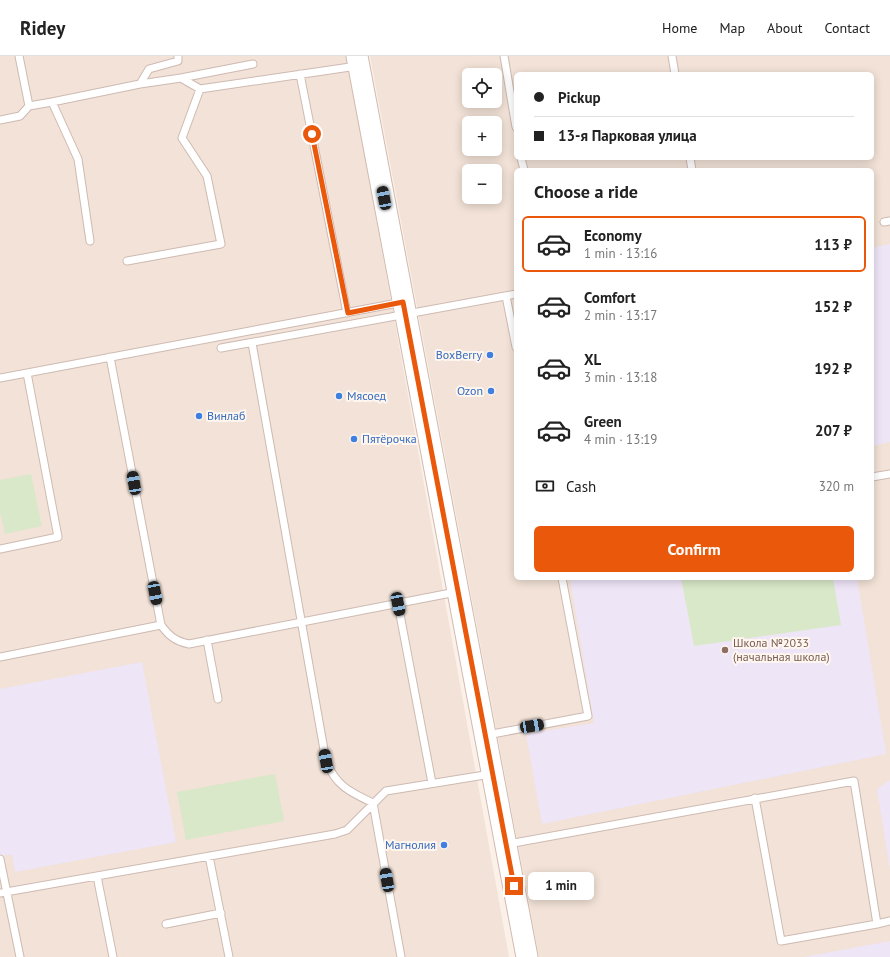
<!DOCTYPE html>
<html lang="en">
<head>
<meta charset="utf-8">
<style>
	:root { --surface:#fff; --page:#f6f6f6; --text:#222; --muted:#767676; --line:#e0e0e0; --accent:#ea580c }
	body { margin:0; font-family:"PT Sans",sans-serif; background:var(--page); color:var(--text); height:100vh; display:flex; flex-direction:column; font-size:15px; white-space:nowrap }
	* { box-sizing:border-box; margin:0 }
	p { font-size:13px; color:var(--muted) }
	.icon { flex:none; width:22px; height:22px; fill:none; stroke:currentColor; stroke-width:2; stroke-linecap:round; stroke-linejoin:round }
	.map { position:relative; flex:1; overflow:hidden }
	.sheet { position:absolute; left:514px; top:112px; width:360px; height:412px; display:flex; flex-direction:column; background:var(--surface); border-radius:6px; box-shadow:0 2px 10px #0003 }
	.sheet>* { flex:none }
	.top-card { position:absolute; left:514px; top:16px; width:360px; height:88px; border-radius:6px; box-shadow:0 2px 10px #0003; display:grid; align-content:center; height:88px; padding:0 20px; background:var(--surface) }
	.buttons { position:absolute; left:462px; top:12px; display:grid; gap:8px }
	.buttons a { display:grid; place-items:center; width:40px; height:40px; border-radius:6px; background:var(--surface); box-shadow:0 2px 10px #0003; font-size:20px }
	.end { position:absolute; width:18px; height:18px; margin:-9px; border:5px solid #ea580c; background:#fff; box-shadow:0 0 0 2px #fff }
	.from { border-radius:50% }
	.bubble { position:absolute; height:28px; border-radius:6px; background:var(--surface); box-shadow:0 2px 10px #0003; font-size:13px; font-weight:700; line-height:28px; text-align:center }
	.car { position:absolute; width:12px; height:24px; margin:-12px -6px; border-radius:5px; box-shadow:0 0 3px 1px #0007; background:linear-gradient(#222 24%,#8ab4d8 0 40%,#222 0 76%,#8ab4d8 0 86%,#222 0) }
	.top-card b { display:flex; align-items:center; gap:14px; height:38px; font-size:15px }
	.top-card b+b { border-top:1px solid var(--line) }
	.top-card i { width:10px; height:10px; background:var(--text) }
	ul { padding:0; list-style:none }
	li { display:flex; align-items:center; gap:12px; height:56px; margin:0 8px 6px; padding:0 12px; border:2px solid transparent; border-radius:6px }
	li div { flex:1 }
	li b { display:block; font-size:15px }
	li em { font-style:normal; font-weight:700 }
	li.active { border-color:var(--accent) }
	li>.icon { width:36px; height:36px; stroke-width:1.5 }
	h2 { padding:0 20px; font-size:18px; line-height:48px }
	.pay { display:flex; align-items:center; gap:10px; height:44px; padding:0 20px; font-size:15px }
	.pay p { margin-inline-start:auto }
	.primary-button { display:flex; gap:8px; margin-top:auto; padding:8px 20px }
	.primary-button a { flex:1; height:46px; border-radius:6px; background:var(--accent); color:#fff; font-size:16px; font-weight:700; line-height:46px; text-align:center }
	header { display:flex; align-items:center; gap:24px; box-sizing:border-box; height:56px; padding:0 20px; background:var(--surface); border-bottom:1px solid var(--line) }
	header strong { font-size:19px }
	nav { display:flex; gap:22px; margin-inline-start:auto; font-size:14px }
	.map>svg:first-child { display:block }
	.residential { fill:#f2e2d7; fill-rule:evenodd }
	.education { fill:#eee5f7 }
	.green { fill:#d9e8c8 }
	.lines { fill:none; stroke-linecap:round; stroke-linejoin:round }
	.lane-casing { stroke:#cebab2; stroke-width:9 }
	.secondary-casing { stroke:#d1bab0; stroke-width:23 }
	.lane { stroke:#fff; stroke-width:7 }
	.secondary { stroke:#fff; stroke-width:21 }
	.route { stroke:#ea580c; stroke-width:5 }
	.shop-dot { fill:#3f7fe0; stroke:#fef6ef; stroke-width:1.5 }
	.education-dot { fill:#8d6e63; stroke:#fef6ef; stroke-width:1.5 }
	.labels { text-anchor:middle; stroke-width:4; stroke-linejoin:round; paint-order:stroke }
	.shop-label { font-size:12px; fill:#366cbe; stroke:#fef6ef; text-anchor:end }
	.education-label { font-size:12px; fill:#785e54; stroke:#fef6ef; text-anchor:start }
</style>
</head>
<body>
<header>
<strong>Ridey</strong>
<nav><a>Home</a><a>Map</a><a>About</a><a>Contact</a></nav>
</header>
<div class="map">
<svg width="890" height="901" viewBox="0 0 890 901">
	<rect width="100%" height="100%" fill="#fbf1e8"/>
	<path class="residential" d="M0 0H347L509 901H0Z
		M370 0H890V901H539ZM516 18H872V102H516ZM469 19H495V45H469ZM469 67H495V93H469ZM516 114H872V522H516ZM469 115H495V141H469Z"/>
	<path class="education" d="M890 188V386L872 390V192Z
		M570 522H857L886 698 542 768 526 678 594 667Z
		M142 606 176 786 15 816 12 799H0V633Z
		M890 724V814L877 733Z
		M890 885V901H804Z"/>
	<path class="green" d="M31 418 42 470 5 478 0 456V424Z
		M681 522H833L841 569 694 590Z
		M275 718 284 765 186 784 177 736Z"/>
	<g class="lines">
		<g class="lane-casing">
			<path id="lane" d="M19 0 29 50
				M178 0V5L149 13 140 28 181 22 200 33 357 10
				M504 0 516 71
				M672 0 675 18
				M300 18 347 257
				M181 22 253 8
				M52 46 140 28
				M0 64 20 60 29 50 52 46 78 103 90 185
				M521 102 524 114
				M690 102 692 114
				M884 166 890 165
				M127 205 221 188 207 120 182 82 200 33
				M506 240 516 291
				M252 287 326 705C336 730 350 736 373 747L401 901
				M221 292 516 238
				M110 301 161 569
				M0 322 403 246
				M872 421 890 418
				M0 493 58 481 27 317
				M398 548 432 727
				M207 584 218 643
				M0 601 161 569C169 580 175 585 189 588L456 536
				M487 679 588 660 562 522
				M755 742 781 885 877 868
				M508 788 854 725 877 868 890 865
				M209 800 229 901
				M0 803 20 901
				M97 820 113 901
				M0 837 335 778 347 774 386 735 491 718
				M166 868 221 857"/>
		</g>
		<g class="secondary-casing">
			<path id="secondary" d="M357 0 527 901"/>
		</g>
		<use href="#lane" class="lane"/>
		<use href="#secondary" class="secondary"/>
	</g>
	<g class="lines">
		<path class="route" d="M312 78 348 257 403 246 514 830"/>
	</g>
	<g class="shop-dot">
		<circle cx="490" cy="299" r="4"/>
		<circle cx="491" cy="335" r="4"/>
		<circle cx="339" cy="340" r="4"/>
		<circle cx="199" cy="360" r="4"/>
		<circle cx="354" cy="383" r="4"/>
		<circle cx="444" cy="789" r="4"/>
	</g>
	<circle class="education-dot" cx="725" cy="594" r="4"/>
	<g class="labels">
		<g class="shop-label">
			<text x="482" y="303">BoxBerry</text>
			<text x="483" y="339">Ozon</text>
			<text x="347" y="344" text-anchor="start">Мясоед</text>
			<text x="207" y="364" text-anchor="start">Винлаб</text>
			<text x="362" y="387" text-anchor="start">Пятёрочка</text>
			<text x="436" y="793">Магнолия</text>
		</g>
		<g class="education-label">
			<text x="733" y="591">Школа №2033<tspan x="733" dy="14">(начальная школа)</tspan></text>
		</g>
	</g>
</svg>
<div class="buttons">
<a><svg class="icon" aria-label="locate" viewBox="0 0 24 24"><circle cx="12" cy="12" r="6"/><path d="M12 2v4M12 18v4M2 12h4M18 12h4"/></svg></a>
<a>+</a>
<a>−</a>
</div>
<i class="end from" style="left:312px;top:78px"></i>
<i class="end" style="left:514px;top:830px"></i>
<div class="bubble" style="left:528px;top:816px;width:66px">1 min</div>
<i class="car" style="left:384px;top:142px;rotate:349deg"></i>
<i class="car" style="left:134px;top:427px;rotate:350deg"></i>
<i class="car" style="left:155px;top:537px;rotate:169deg"></i>
<i class="car" style="left:398px;top:548px;rotate:169deg"></i>
<i class="car" style="left:532px;top:670px;rotate:80deg"></i>
<i class="car" style="left:326px;top:705px;rotate:350deg"></i>
<i class="car" style="left:387px;top:824px;rotate:350deg"></i>
<div class="top-card">
<b><i class="from"></i>Pickup</b>
<b><i></i>13-я Парковая улица</b>
</div>
<section class="sheet">
<h2>Choose a ride</h2>
<ul>
<li class="active"><svg class="icon" aria-label="car" viewBox="0 0 24 24"><path d="M5 17H2v-5l4-1 3-4h7l3 4 3 1v5h-3M9 17h6M6 11h13"/><circle cx="7" cy="17" r="2"/><circle cx="17" cy="17" r="2"/></svg><div><b>Economy</b><p>1 min · 13:16</p></div><em>113 ₽</em></li>
<li><svg class="icon" aria-label="car" viewBox="0 0 24 24"><path d="M5 17H2v-5l4-1 3-4h7l3 4 3 1v5h-3M9 17h6M6 11h13"/><circle cx="7" cy="17" r="2"/><circle cx="17" cy="17" r="2"/></svg><div><b>Comfort</b><p>2 min · 13:17</p></div><em>152 ₽</em></li>
<li><svg class="icon" aria-label="car" viewBox="0 0 24 24"><path d="M5 17H2v-5l4-1 3-4h7l3 4 3 1v5h-3M9 17h6M6 11h13"/><circle cx="7" cy="17" r="2"/><circle cx="17" cy="17" r="2"/></svg><div><b>XL</b><p>3 min · 13:18</p></div><em>192 ₽</em></li>
<li><svg class="icon" aria-label="car" viewBox="0 0 24 24"><path d="M5 17H2v-5l4-1 3-4h7l3 4 3 1v5h-3M9 17h6M6 11h13"/><circle cx="7" cy="17" r="2"/><circle cx="17" cy="17" r="2"/></svg><div><b>Green</b><p>4 min · 13:19</p></div><em>207 ₽</em></li>
</ul>
<div class="pay"><svg class="icon" aria-label="cash" viewBox="0 0 24 24"><path d="M3 7h18v10H3z"/><circle cx="12" cy="12" r="2"/></svg>Cash<p>320 m</p></div>
<div class="primary-button"><a>Confirm</a></div>
</section>
</div>
</body>
</html>
